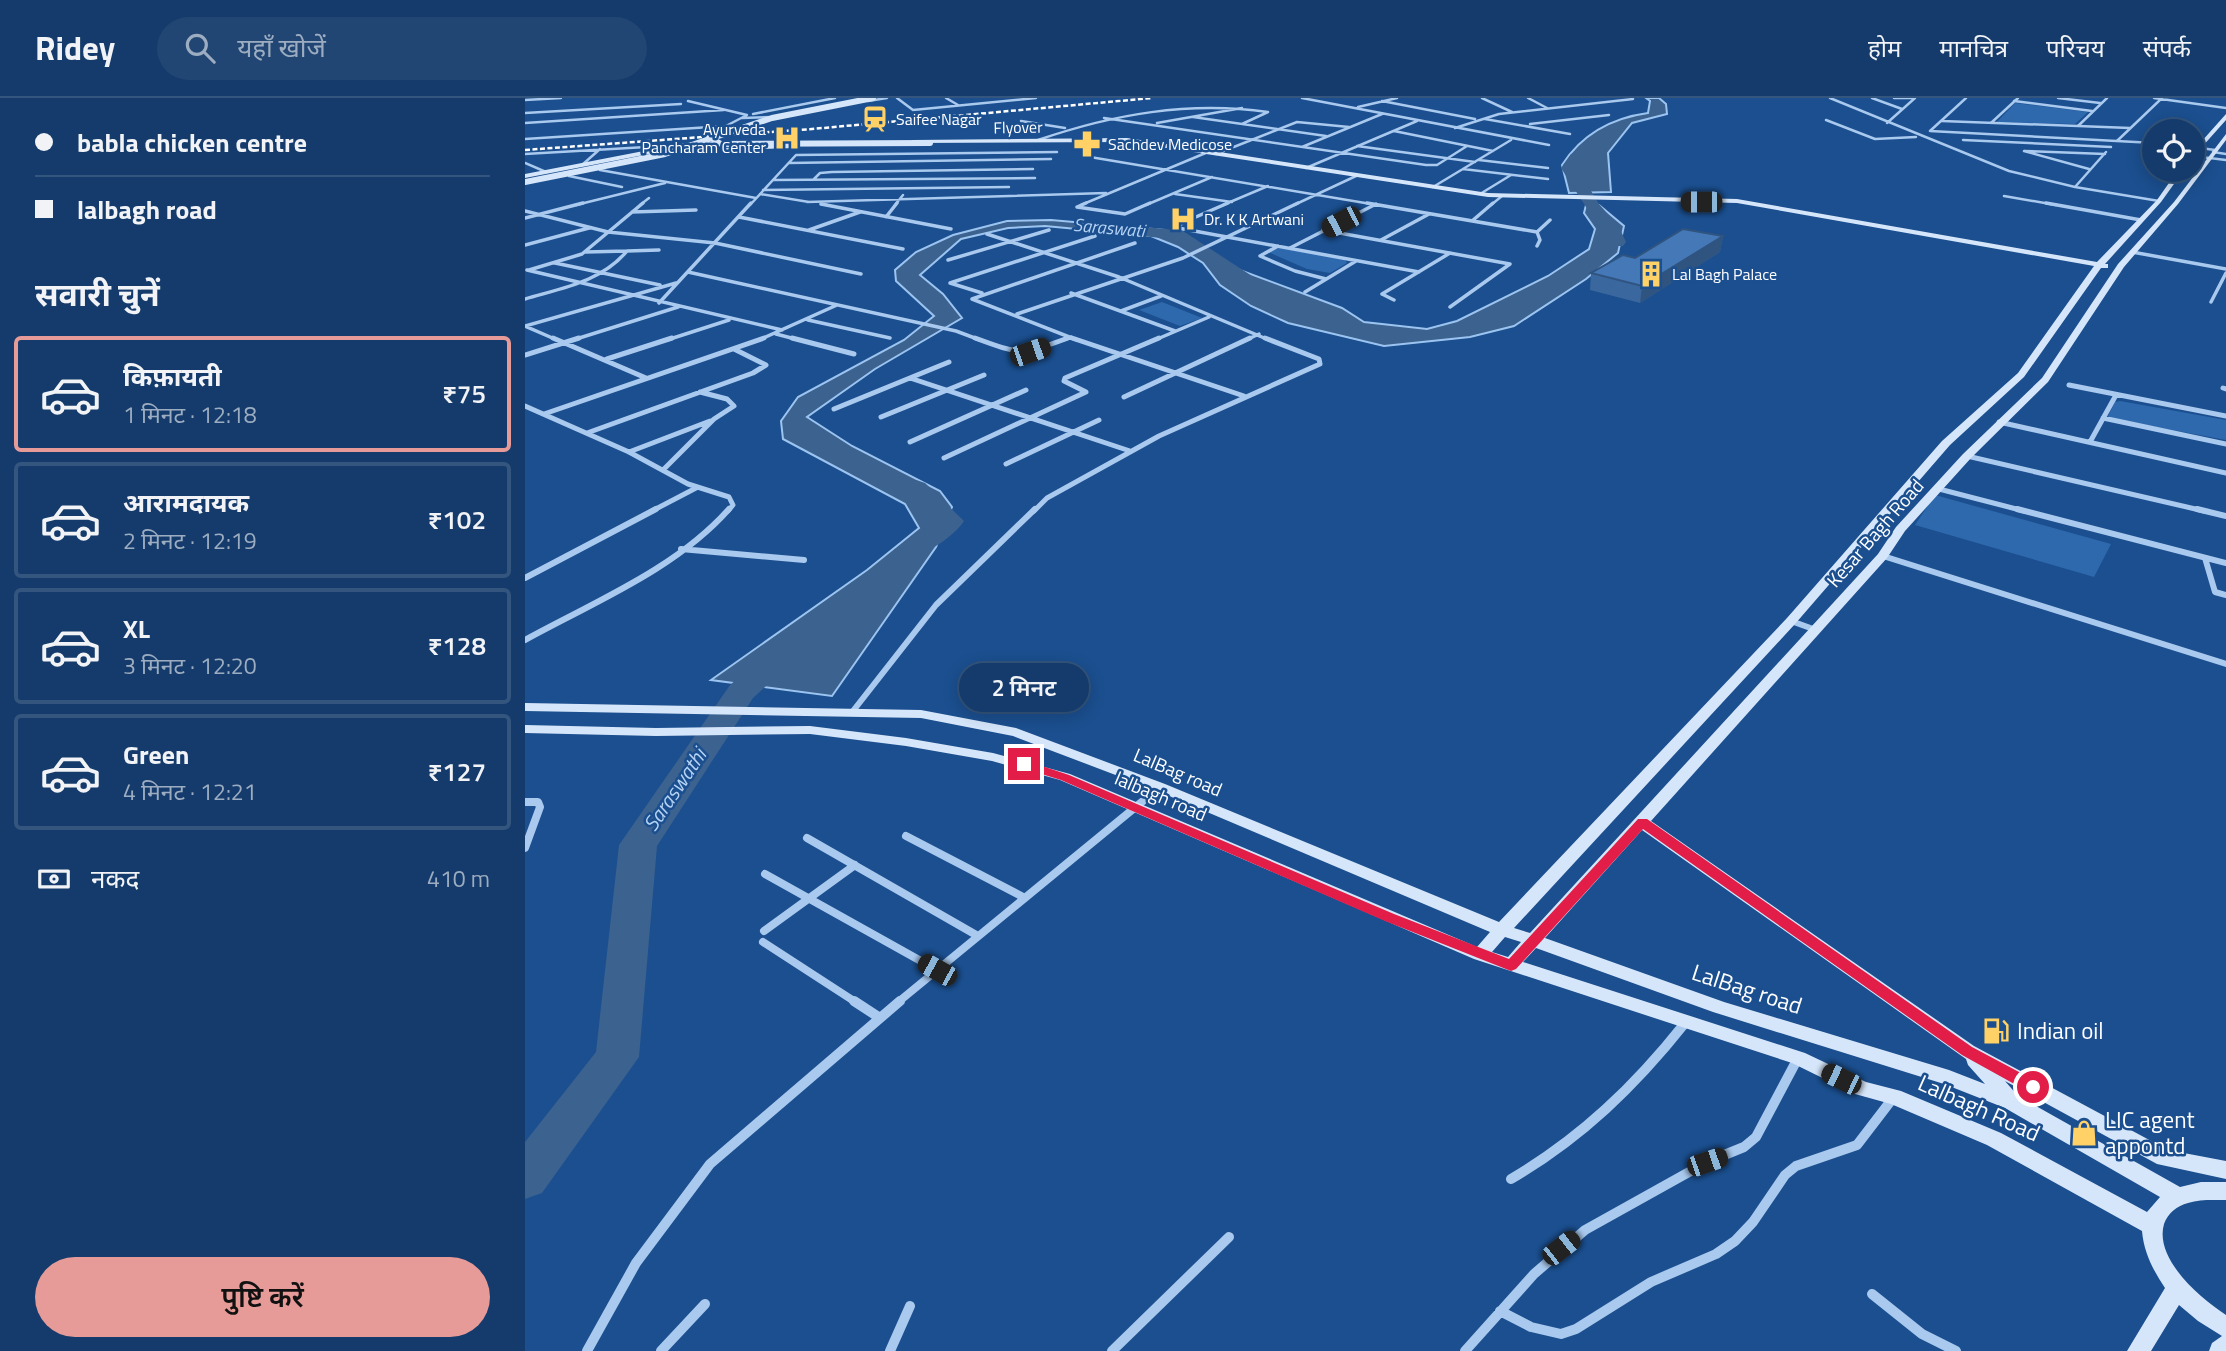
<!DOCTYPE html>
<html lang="hi">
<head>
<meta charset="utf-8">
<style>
	:root { --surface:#143b6b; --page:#214673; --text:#f1f3f6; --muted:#9dadc1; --line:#33557e; --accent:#e69b98 }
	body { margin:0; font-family:"Titillium Web","Noto Sans Devanagari",sans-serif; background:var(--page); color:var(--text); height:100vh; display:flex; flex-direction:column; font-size:26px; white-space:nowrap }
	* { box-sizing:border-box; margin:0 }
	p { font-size:23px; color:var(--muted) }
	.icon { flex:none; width:38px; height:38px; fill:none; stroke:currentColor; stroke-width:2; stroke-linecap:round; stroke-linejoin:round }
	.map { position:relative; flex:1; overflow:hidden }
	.sheet { display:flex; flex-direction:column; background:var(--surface); width:525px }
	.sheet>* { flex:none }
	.guide { display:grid; align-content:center; height:154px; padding:0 35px; background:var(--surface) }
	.controls { position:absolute; left:1617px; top:21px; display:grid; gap:14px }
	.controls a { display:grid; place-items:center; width:63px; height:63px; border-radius:50%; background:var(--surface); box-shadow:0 4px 18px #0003,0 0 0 2px var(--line); font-size:35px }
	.end { position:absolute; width:32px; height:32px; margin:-16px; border:9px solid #e11d48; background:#fff; box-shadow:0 0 0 4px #fff }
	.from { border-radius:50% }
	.bubble { position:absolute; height:49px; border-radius:24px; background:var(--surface); box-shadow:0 4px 18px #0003,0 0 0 2px var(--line); font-size:23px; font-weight:600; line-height:49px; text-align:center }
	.car { position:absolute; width:21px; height:42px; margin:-21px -10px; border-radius:9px; box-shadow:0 0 5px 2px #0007; background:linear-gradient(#222 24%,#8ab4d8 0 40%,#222 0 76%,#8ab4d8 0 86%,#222 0) }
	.guide b { display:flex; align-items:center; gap:24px; height:66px; font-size:26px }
	.guide b+b { border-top:2px solid var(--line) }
	.guide i { width:18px; height:18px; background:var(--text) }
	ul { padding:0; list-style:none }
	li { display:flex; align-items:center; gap:21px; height:116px; margin:0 14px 10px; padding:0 21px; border:4px solid var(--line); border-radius:7px }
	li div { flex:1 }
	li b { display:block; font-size:26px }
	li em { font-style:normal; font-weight:600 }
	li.active { border-color:var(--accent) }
	li>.icon { width:63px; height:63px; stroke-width:1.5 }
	h2 { padding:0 35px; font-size:32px; line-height:84px }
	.pay { display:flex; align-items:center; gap:18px; height:77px; padding:0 35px; font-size:26px }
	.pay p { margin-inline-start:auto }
	.cta { display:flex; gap:14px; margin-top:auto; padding:14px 35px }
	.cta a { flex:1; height:80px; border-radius:42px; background:var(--accent); color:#111; font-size:28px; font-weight:600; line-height:80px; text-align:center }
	header { display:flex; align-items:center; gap:42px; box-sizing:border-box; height:98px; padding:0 35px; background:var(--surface); border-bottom:2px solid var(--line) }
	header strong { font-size:33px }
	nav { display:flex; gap:38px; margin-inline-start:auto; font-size:24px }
	.search { width:490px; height:63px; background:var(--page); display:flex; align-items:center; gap:18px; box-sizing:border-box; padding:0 24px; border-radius:38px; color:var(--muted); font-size:26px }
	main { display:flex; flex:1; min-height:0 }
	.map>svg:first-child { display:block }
	.green { fill:#2e69ad }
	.water { fill:#3c6290; stroke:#9cc4f0; stroke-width:2 }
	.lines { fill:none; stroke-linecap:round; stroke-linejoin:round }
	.river { fill:#3c6290; fill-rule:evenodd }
	.street-far5 { stroke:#a9c9ee; stroke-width:2.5 }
	.street-far4 { stroke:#a9c9ee; stroke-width:3.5 }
	.street-far3 { stroke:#a9c9ee; stroke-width:5 }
	.street-far2 { stroke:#a9c9ee; stroke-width:6 }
	.street-far1 { stroke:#a9c9ee; stroke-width:8 }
	.street { stroke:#a9c9ee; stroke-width:10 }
	.secondary { fill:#d6e6fa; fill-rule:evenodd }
	.rail { stroke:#fff; stroke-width:2.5; stroke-dasharray:5 2.5; stroke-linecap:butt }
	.secondary-bridge { stroke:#d6e6fa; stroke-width:6 }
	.wall { fill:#3a679d }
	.shaded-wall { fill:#305480 }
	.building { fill:#4478b7; stroke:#305480; stroke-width:2 }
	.route { fill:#e11d48 }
	.labels { text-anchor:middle; stroke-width:5; stroke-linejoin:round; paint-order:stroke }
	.far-poi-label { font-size:16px; fill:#fff; stroke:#1b4f8f; text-anchor:start }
	.far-street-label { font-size:16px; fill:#fff; stroke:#1b4f8f }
	.far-water-label { font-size:18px; font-style:italic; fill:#b5d3f5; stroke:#1b4f8f }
	.street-label { font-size:19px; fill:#fff; stroke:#1b4f8f }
	.water-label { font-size:21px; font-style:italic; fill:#b5d3f5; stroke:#1b4f8f }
	.near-street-label { font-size:23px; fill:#fff; stroke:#1b4f8f }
	.near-poi-label { font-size:23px; fill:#fff; stroke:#1b4f8f; text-anchor:start }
</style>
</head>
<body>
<header>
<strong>Ridey</strong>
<div class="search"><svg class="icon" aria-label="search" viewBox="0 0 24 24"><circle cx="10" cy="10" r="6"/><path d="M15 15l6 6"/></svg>यहाँ खोजें</div>
<nav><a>होम</a><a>मानचित्र</a><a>परिचय</a><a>संपर्क</a></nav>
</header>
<main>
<section class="sheet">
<div class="guide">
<b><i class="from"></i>babla chicken centre</b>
<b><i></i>lalbagh road</b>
</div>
<h2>सवारी चुनें</h2>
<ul>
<li class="active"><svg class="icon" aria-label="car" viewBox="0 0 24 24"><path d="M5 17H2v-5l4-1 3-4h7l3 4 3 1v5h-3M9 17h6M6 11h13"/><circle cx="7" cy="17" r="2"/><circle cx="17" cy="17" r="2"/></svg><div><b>किफ़ायती</b><p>1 मिनट · 12:18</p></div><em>₹75</em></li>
<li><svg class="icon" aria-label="car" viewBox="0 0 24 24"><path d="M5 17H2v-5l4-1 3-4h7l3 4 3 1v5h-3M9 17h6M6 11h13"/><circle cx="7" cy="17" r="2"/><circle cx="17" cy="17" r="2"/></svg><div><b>आरामदायक</b><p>2 मिनट · 12:19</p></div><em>₹102</em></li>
<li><svg class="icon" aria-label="car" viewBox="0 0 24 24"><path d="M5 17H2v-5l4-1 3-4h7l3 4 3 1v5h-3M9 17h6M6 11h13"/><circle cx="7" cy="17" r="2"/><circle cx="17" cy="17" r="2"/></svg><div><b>XL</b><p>3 मिनट · 12:20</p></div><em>₹128</em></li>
<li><svg class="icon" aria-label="car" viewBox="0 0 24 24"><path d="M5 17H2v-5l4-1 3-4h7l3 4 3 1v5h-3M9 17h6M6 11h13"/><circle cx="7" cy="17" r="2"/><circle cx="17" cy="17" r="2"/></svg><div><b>Green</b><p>4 मिनट · 12:21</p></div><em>₹127</em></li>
</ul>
<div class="pay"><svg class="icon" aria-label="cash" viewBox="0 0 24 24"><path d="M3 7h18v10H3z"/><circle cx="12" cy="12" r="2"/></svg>नकद<p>410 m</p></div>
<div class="cta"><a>पुष्टि करें</a></div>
</section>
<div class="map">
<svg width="1701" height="1253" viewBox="0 0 1701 1253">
	<rect width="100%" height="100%" fill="#1b4f8f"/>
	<path class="green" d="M1490 5 1563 14 1550 26 1472 24Z
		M754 149 820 162 822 165 805 175 782 171 743 154Z
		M637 204 677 220 655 228 614 212Z
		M1595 303 1701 322V342L1582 320 1590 304Z
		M1410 397 1586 446 1569 479 1390 427Z"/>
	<path class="water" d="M1121 0H1134L1141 6 1142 16 1107 25 1083 55 1086 94 1044 95 1037 67C1057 36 1086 20 1123 15L1125 3Z
		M1061 107H1074L1099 128 1093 155 1061 181 989 228 945 239 859 248 763 225 726 208 695 187 678 165 653 149 626 138 520 128 483 130 436 141 395 177 418 196 437 220 350 271 282 319 327 348 415 393 427 409 411 449 307 598 186 582 342 472 394 430 380 406 258 341 256 323 273 299 379 242 409 218 371 183 370 172 391 154 428 137 482 123 526 122 640 132 704 168 817 210 839 224 902 231 932 223 1023 178 1064 151 1070 131 1059 115Z"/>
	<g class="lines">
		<path class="river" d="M1051 55 1058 59 1052 70 1074 106 1094 129 1101 144 1098 148H1086L1036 70 1046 56Z
			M603 127 658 133 730 180 728 184H714L646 141 597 136 594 132Z
			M391 382 400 385 439 423C428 440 394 463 373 458L369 452 410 422 378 390 382 385Z
			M257 550 268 552 273 559 228 600 132 748 114 959 17 1095 0 1101V1044L71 954 94 747 205 587 246 552Z"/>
		<path class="street-far5" d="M372 0 388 12 511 0
			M421 0 433 7
			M777 0 1024 47
			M957 0 987 14
			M1003 0 1022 10
			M1305 0 1484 73 1550 89 1634 103
			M1347 0 1377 11
			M1369 0H1389
			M1533 0 1575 5
			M1629 0 1701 10
			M0 2 36 0
			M163 3 222 17 199 29
			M343 3 362 0
			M857 3 950 21
			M1489 3 1567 13
			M833 9 872 0
			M0 15 156 6
			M228 16 310 0
			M668 19 801 38
			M217 20 248 19
			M579 20 901 67H912L942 48
			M960 21 1045 36
			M1301 22 1350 41 1391 39
			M496 23 540 30
			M1417 23 1605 30
			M0 25 199 12
			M632 25 717 10
			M1362 25 1390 0
			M1466 25 1493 0
			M1005 26 1084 17
			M1553 28 1582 0
			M930 30 974 16 1108 1
			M869 33 968 53
			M1405 33 1629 45
			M1405 33 1441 0
			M0 41 201 28
			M513 42C589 16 663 3 743 14L717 26
			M1438 42 1586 49
			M1592 43 1637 0
			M832 48 950 64
			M777 49 857 16
			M1668 49 1690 52
			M1688 54 1701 56
			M0 56 156 47
			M691 56 772 24 824 29
			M1668 58 1701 62
			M565 59 852 107
			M954 62 1023 70
			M0 65 21 74
			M264 65 526 61
			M57 67 75 51
			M781 70 892 23
			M938 71 1023 81
			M1564 71 1499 53 1580 56
			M75 72 231 100
			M44 78 97 89
			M289 81 295 75 307 74 508 71
			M248 82 510 80
			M908 89 986 42
			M1550 89 1581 54
			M238 92 484 89
			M235 96 284 104
			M650 96 707 104
			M955 96 986 77
			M1479 98 1531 107
			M282 104 581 95
			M296 106 302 107
			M51 107 140 85
			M115 107 124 100
			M225 107 271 57 532 54
			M370 107 378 97
			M556 107 683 54
			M621 107 687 79
			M698 107 743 88
			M769 107 831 78
			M966 107 977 98"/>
		<path class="street-far4" d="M561 105 552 109 600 116 625 105
			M703 105 657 125 653 130 894 174
			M842 105 1012 134
			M1521 105 1616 122
			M296 106 426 131
			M0 113 83 134 190 145 336 176
			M107 114 171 112
			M214 119 378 151
			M361 119 372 105
			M0 120 58 105
			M947 123 968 105
			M284 132 335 114
			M798 132 985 166
			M462 136 594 179 744 242
			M856 142 904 116
			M0 147 64 130
			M753 148 735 158 770 173 801 181
			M1012 148 1015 142 1012 134 1025 122
			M765 150 851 106
			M102 153 134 152
			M1607 154 1701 171
			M423 162 524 132
			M30 165 135 187
			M2 172 257 232
			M4 172 57 156 118 105
			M163 174 431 233 455 242
			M780 194 831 163
			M457 195 425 185 570 138
			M546 195 650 233
			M857 196 925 155
			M857 196 869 202
			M0 201C37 190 76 184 102 153L61 154
			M1686 204 1701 175
			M134 205 226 105
			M925 209 985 166
			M596 213 636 198
			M492 216 658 160 773 105
			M283 222 365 240
			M0 228 151 185
			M0 228 32 242
			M251 236 274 242
			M48 242 153 209
			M142 242 204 222
			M234 242 312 207
			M538 242 546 239
			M552 242 447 201 610 145
			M630 242 684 219
			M721 242 734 236"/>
		<path class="street-far3" d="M28 240 121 280
			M267 240 329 256
			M450 240C496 257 497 257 543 240
			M547 240 719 298
			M0 257 54 240
			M82 261 147 240
			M385 280 605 353
			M1544 287 1701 318
			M1698 290 1701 291
			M599 299 725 240
			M0 308 104 354 163 386 204 399 208 407 203 413
			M309 311 424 264
			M19 316 239 240
			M356 319 459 277
			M1578 320 1701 346
			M1474 324 1701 375
			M62 335 228 275 241 267 209 251
			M385 344 501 292
			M1565 344 1591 297
			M104 354 185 323
			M1442 358 1679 413
			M419 360 561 294 539 283 540 280 634 240
			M481 366 574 322
			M138 372 189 321 209 308 202 301 175 294
			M1414 391 1499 413
			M127 413 171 390
			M509 413 522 400 634 338 795 266 794 261 740 240"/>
		<path class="street-far2" d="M1492 411 1701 465
			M1672 411 1701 418
			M156 451 279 462
			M1358 458 1701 566
			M1680 460 1690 494 1701 497
			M0 480 131 411
			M1266 523 1291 532
			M0 542C69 504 151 471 204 411
			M328 613 411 507 510 411"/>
		<path class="street-far1" d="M0 704H13L15 709 0 750
			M381 738 500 800
			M282 740 453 838
			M240 776 412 872
			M239 833 330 767
			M238 844 332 905
			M372 905 635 689"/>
		<path class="street" d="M329 903 355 920
			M986 1081C1056 1040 1110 988 1160 925
			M1347 1196 1397 1236 1431 1253
			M975 1213 1006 1229 1036 1236 1051 1231 1126 1184 1191 1156 1210 1143 1228 1124 1260 1077 1271 1068 1332 1047 1368 1000
			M62 1253 111 1165 185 1066 375 903
			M136 1253 180 1206
			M365 1253 385 1208
			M587 1253 704 1139
			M940 1253 1009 1176 1060 1132 1182 1064 1219 1049 1231 1039 1273 960"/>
		<path class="secondary" d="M1701 16V22L1668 59V53Z
			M1701 36V42L1653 106 1599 169 1523 284 1446 360 1380 433 1362 460 1126 723 1449 948 1643 1052 1701 1063V1081L1632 1066 1480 983 1493 998 1655 1089 1676 1084H1701V1102C1688 1102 1675 1101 1663 1105 1652 1108 1643 1115 1639 1126 1629 1161 1675 1200 1701 1217V1253H1684L1687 1245 1697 1238 1673 1223 1654 1207 1626 1253H1602L1640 1190C1628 1172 1619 1155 1617 1133L1462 1047 1366 1006 1330 996 1267 965 949 861 535 682 467 663 381 648 285 636 131 638 0 635V627L131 630 285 628 381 640 468 655 545 676 952 849 965 834 630 692 488 638 396 620 0 613V605L396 612 491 630 640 686 974 824 1262 520 1417 343 1493 275 1569 168 1212 105 963 99 602 44 389 45 387 42 602 40 963 95 1212 101 1572 164 1632 102 1653 72H1659L1636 104 1580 166H1583V170H1576L1499 279 1425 347 1270 526 989 830 1005 835 1353 456 1371 429 1438 356 1517 280 1593 166 1649 104ZM1117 732 1441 961 1443 967 1460 986 1424 972 1199 904 1020 840ZM980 839 996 844 983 859 967 854ZM1011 850 1188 914 1419 986 1480 1010 1635 1099 1622 1114 1476 1035 1376 993 1341 984 1280 955 998 864Z
			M208 43 210 46 160 49 0 80V76L160 45Z
			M268 47 270 50 201 52 198 50Z"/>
		<path class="rail" d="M0 52 287 31 627 0"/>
		<path class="secondary-bridge" d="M189 42 196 46 405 45
			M0 84 140 56 247 20 348 0"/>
	</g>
	<path class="wall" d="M1198 138 1195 154 1115 205 1065 192 1066 175 1110 160Z"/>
	<path class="shaded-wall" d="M1198 138 1195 154 1115 205 1117 188Z"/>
	<path class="building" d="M1158 131 1198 138 1117 188 1066 175 1098 157 1110 160Z"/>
	<path class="route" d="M499 662 544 677 869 816 984 861 1113 721H1122L1447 949 1513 984 1515 989 1513 993H1502L1437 957 1118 731 991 871 986 873 860 823 536 682 494 669V663Z"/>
	<defs>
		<g id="station-bare" transform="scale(2.1)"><path d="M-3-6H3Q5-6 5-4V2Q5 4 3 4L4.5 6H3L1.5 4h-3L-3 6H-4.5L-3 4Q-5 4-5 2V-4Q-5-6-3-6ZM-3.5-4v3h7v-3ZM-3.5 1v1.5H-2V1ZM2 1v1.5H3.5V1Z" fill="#ffd166" stroke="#1b4f8f" stroke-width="2.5" paint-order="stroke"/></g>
		<g id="hospital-bare" transform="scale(2.1)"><path d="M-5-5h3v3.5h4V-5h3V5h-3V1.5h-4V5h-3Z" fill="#ffd166" stroke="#1b4f8f" stroke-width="2.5" paint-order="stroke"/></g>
		<g id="pharmacy-bare" transform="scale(2.1)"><path d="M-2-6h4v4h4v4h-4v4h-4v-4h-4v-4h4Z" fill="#ffd166" stroke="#1b4f8f" stroke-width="2.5" paint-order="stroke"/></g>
		<g id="building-bare" transform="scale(2.1)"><path d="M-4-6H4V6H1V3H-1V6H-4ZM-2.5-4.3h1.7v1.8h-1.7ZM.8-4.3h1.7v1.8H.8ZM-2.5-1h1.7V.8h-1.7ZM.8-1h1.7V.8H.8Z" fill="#ffd166" stroke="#1b4f8f" stroke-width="2.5" paint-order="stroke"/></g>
		<g id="fuel-bare" transform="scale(2.1)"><path d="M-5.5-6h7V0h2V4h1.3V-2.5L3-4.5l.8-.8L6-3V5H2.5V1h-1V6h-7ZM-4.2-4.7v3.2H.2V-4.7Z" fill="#ffd166" stroke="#1b4f8f" stroke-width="2.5" paint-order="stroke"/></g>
		<g id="shop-bare" transform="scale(2.1)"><path d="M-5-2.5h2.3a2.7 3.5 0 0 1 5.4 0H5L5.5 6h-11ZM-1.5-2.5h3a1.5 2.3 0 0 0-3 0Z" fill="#ffd166" stroke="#1b4f8f" stroke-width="2.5" paint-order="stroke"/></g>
	</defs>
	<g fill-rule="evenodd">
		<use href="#station-bare" x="350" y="21"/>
		<use href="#hospital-bare" x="262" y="40"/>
		<use href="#pharmacy-bare" x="562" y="46"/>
		<use href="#hospital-bare" x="658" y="121"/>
		<use href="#building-bare" x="1126" y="176"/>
		<use href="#fuel-bare" x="1471" y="933"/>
		<use href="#shop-bare" x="1559" y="1035"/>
	</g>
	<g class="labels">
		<g class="far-poi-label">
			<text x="371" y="27">Saifee Nagar</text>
			<text x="241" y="37" text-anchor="end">Ayurveda<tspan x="241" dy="18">Pancharam Center</tspan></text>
			<text x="583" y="52">Sachdev Medicose</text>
			<text x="679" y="127">Dr. K K Artwani</text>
			<text x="1147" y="182">Lal Bagh Palace</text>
		</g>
		<g class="far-street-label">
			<text transform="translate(493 29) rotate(-1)" y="6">Flyover</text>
		</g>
		<g class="far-water-label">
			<text transform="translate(584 130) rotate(5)" y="6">Saraswati</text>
		</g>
		<g class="street-label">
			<text transform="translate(1350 435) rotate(-49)" y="7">Kesar Bagh Road</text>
			<text transform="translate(653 674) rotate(23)" y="7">LalBag road</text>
			<text transform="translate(636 698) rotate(23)" y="7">lalbagh road</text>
		</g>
		<g class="water-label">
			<text transform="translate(150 692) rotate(-56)" y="7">Saraswathi</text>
		</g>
		<g class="near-street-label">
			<text transform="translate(1222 891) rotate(18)" y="8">LalBag road</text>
			<text transform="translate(1454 1010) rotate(24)" y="8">Lalbagh Road</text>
		</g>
		<g class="near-poi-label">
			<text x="1492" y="941">Indian oil</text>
			<text x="1580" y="1030">LIC agent<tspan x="1580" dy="26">appontd</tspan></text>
		</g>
	</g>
</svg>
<div class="controls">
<a><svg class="icon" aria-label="locate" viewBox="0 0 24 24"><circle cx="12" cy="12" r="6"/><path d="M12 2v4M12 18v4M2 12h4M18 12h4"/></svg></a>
</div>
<i class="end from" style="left:1508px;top:989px"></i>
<i class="end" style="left:499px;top:666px"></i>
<div class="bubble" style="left:434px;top:565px;width:130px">2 मिनट</div>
<i class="car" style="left:1176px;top:104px;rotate:270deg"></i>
<i class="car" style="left:816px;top:124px;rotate:243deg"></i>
<i class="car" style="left:505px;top:254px;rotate:71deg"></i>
<i class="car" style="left:412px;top:872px;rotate:299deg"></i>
<i class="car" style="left:1316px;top:981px;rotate:296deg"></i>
<i class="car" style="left:1182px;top:1064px;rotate:71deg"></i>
<i class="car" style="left:1036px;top:1150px;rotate:52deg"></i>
</div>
</main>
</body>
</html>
